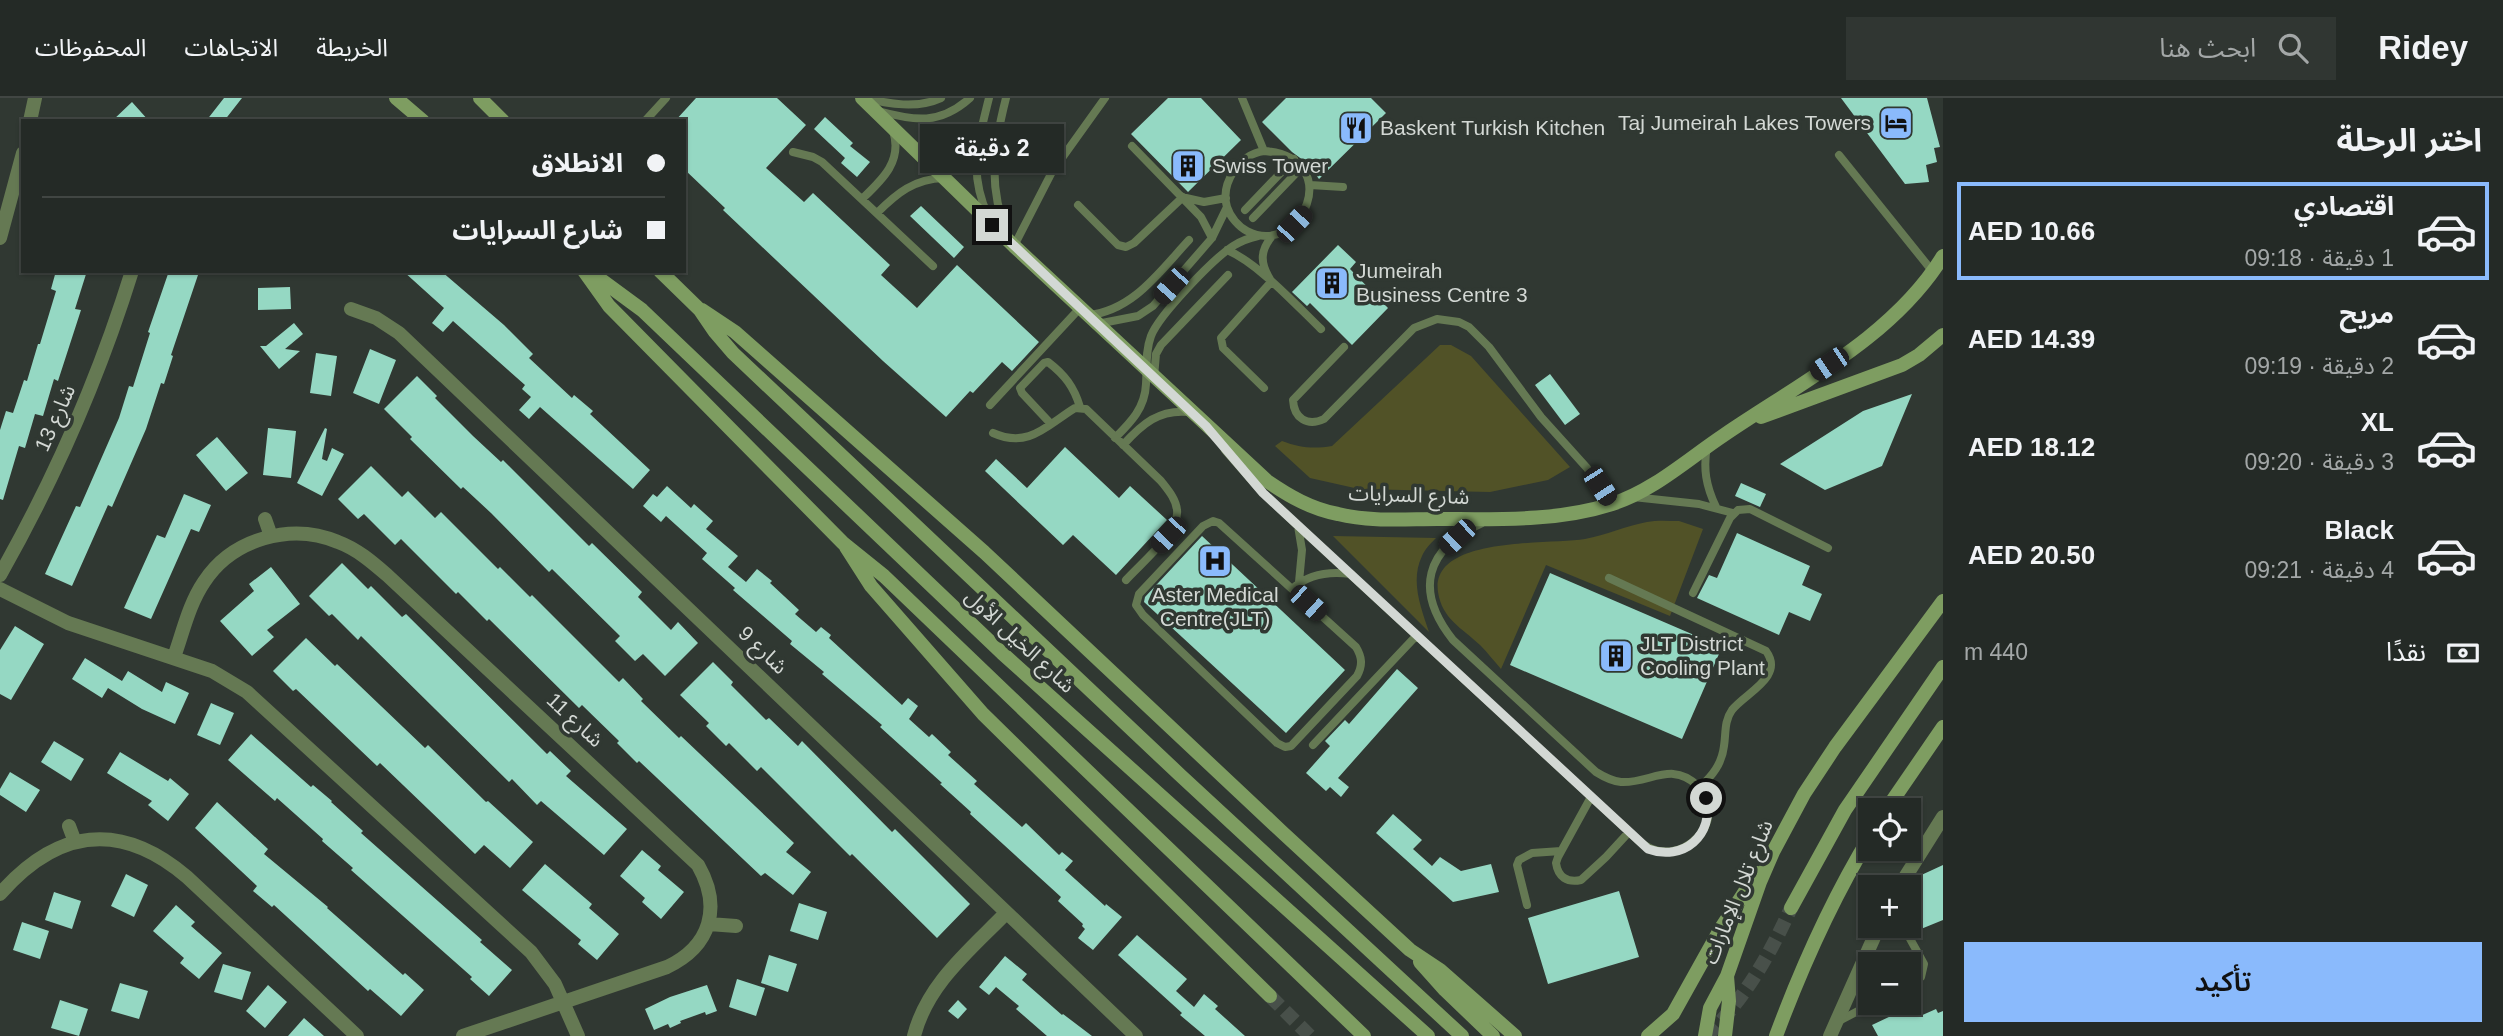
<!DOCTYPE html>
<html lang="ar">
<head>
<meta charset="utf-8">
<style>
	:root { --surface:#242a26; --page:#303632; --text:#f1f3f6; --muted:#a3a7a7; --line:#414643; --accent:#8abafc }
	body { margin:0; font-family:Arial,"Noto Sans Arabic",sans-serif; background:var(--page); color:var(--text); direction:rtl; height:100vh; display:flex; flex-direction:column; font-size:26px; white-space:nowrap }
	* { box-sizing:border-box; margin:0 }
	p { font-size:23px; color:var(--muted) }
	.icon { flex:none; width:38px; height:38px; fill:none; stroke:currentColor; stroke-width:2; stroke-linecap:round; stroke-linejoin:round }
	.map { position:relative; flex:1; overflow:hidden; direction:ltr }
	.details { display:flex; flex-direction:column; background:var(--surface); width:560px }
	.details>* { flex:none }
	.banner { position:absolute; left:21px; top:21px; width:665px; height:154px; border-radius:0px; box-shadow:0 2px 5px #0004,0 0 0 2px var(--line); direction:rtl; display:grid; align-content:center; height:154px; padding:0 21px; background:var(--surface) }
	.fabs { position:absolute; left:1858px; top:700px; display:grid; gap:14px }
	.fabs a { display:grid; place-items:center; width:63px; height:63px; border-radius:0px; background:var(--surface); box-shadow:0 2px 5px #0004,0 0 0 2px var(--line); font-size:35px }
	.end { position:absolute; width:32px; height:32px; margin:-16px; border:9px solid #d3d8d4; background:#111; box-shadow:0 0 0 4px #111 }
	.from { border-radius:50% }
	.bubble { position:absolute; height:49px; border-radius:0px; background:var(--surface); box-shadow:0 2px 5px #0004,0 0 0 2px var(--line); font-size:23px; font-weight:600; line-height:49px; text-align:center; direction:rtl }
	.car { position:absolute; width:21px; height:42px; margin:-21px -10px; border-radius:9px; box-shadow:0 0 5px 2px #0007; background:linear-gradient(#222 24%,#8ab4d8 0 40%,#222 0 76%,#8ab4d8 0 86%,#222 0) }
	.banner b { display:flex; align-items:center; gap:24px; height:66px; font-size:26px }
	.banner b+b { border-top:2px solid var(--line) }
	.banner i { width:18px; height:18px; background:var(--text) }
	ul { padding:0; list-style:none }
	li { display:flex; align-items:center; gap:21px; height:98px; margin:0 14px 10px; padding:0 7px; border:4px solid transparent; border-radius:0px }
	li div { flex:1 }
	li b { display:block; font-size:26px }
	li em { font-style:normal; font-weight:600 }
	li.on { border-color:var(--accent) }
	li>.icon { width:63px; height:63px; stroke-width:1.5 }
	h2 { padding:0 21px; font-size:32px; line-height:84px }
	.pay { display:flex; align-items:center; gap:18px; height:77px; padding:0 21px; font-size:26px }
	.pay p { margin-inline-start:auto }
	.cta { display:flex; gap:14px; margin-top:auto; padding:14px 21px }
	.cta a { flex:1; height:80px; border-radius:0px; background:var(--accent); color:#111; font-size:28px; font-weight:600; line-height:80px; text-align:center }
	header { display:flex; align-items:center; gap:42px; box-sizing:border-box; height:98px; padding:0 35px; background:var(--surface); border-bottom:2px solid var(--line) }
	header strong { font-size:33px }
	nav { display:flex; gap:38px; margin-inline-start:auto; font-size:24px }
	.search { width:490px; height:63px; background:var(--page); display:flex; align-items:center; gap:18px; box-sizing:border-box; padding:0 24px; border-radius:0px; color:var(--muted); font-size:26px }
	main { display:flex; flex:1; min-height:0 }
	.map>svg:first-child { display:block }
	.green { fill:#515227 }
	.building { fill:#95d8c3 }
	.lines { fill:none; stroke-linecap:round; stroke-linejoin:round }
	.secondary-tunnel { stroke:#48504a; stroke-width:14; stroke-dasharray:14 7; stroke-linecap:butt }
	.lane { stroke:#657953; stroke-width:8 }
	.street { stroke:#657953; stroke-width:14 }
	.secondary { stroke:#7e9d61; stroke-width:14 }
	.route { stroke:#d3d8d4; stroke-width:9 }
	.labels { text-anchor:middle; stroke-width:7; stroke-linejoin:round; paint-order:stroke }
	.poi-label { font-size:21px; fill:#d3d8d4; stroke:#303832; text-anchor:start }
	.street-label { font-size:21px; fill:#d3d8d4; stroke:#303832 }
</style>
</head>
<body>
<header>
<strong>Ridey</strong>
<div class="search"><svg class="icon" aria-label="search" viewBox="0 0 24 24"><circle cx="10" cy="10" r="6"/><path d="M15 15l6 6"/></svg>ابحث هنا</div>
<nav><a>الخريطة</a><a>الاتجاهات</a><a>المحفوظات</a></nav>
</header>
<main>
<section class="details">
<h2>اختر الرحلة</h2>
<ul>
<li class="on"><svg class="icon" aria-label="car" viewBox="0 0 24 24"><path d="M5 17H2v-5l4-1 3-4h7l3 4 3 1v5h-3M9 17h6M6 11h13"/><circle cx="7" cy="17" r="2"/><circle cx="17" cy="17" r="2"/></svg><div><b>اقتصادي</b><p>1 دقيقة · 09:18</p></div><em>AED 10.66</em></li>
<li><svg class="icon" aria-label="car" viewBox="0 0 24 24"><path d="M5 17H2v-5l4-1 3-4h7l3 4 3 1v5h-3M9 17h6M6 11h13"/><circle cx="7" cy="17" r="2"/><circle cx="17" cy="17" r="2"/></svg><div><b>مريح</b><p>2 دقيقة · 09:19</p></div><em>AED 14.39</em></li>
<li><svg class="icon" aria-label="car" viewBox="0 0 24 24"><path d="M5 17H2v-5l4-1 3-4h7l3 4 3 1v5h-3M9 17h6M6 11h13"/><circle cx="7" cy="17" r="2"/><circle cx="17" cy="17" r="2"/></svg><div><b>XL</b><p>3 دقيقة · 09:20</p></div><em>AED 18.12</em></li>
<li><svg class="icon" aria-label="car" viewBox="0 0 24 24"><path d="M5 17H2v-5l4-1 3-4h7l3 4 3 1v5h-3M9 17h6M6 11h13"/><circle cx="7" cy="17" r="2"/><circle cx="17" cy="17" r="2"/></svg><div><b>Black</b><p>4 دقيقة · 09:21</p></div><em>AED 20.50</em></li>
</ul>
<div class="pay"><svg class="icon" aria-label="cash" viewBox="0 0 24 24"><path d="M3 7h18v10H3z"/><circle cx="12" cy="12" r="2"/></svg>نقدًا<p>440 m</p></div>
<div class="cta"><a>تأكيد</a></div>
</section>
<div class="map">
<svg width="1943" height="938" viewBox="0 0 1943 938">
	<rect width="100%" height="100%" fill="#303832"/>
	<path class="green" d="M1440 247H1451L1471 258 1570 369 1548 382 1490 394 1359 391 1310 380 1275 348 1282 343C1300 350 1314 351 1332 348Z
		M1679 423 1703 431 1670 518 1546 467 1501 571C1494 563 1487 554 1480 547 1462 530 1442 521 1438 494 1430 437 1551 447 1585 441 1606 437 1626 428 1647 424 1657 422 1668 423 1679 423Z
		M1333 438 1436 440C1431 445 1425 451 1422 458 1410 483 1421 510 1429 534Z"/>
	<path class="building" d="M224 0H242L224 23H206Z
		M696 0H777L806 27 766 70 804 104 813 95 890 167 881 177 917 210 957 167 1039 244 1012 273 1002 264 973 295 970 293 946 319 883 263 723 112 725 110 684 71V23H675Z
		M1168 0H1201L1241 42 1188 94 1131 36Z
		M1286 0H1371L1386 15 1319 81 1307 65 1292 54 1262 24Z
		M1841 0H1927L1940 49 1934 50 1937 64 1926 67 1929 84 1905 86Z
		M132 4 149 23H112Z
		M825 19 853 45 850 48 870 64 857 79 841 65 845 60 814 31Z
		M921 108 964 149 954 160 910 118Z
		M1338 147 1356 164 1350 171 1388 210 1352 247 1310 205 1307 208 1292 194Z
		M56 173H87L75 211 81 212 58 283 54 281 43 318 35 316 25 350 19 348 3 402 0 401V332L6 313 13 315 24 282 27 283 38 246H40L56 193 51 191Z
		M169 173H186L198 177 171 257 173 258 164 286 161 285 146 331 112 409 108 407 72 488 45 476 76 408 80 409 119 320 129 288 133 289 150 235 148 234Z
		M403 173H441L504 227 533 256 529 260 572 300 574 297 593 313 590 316 650 372 633 391 540 309 529 321 519 312 531 299 522 291 525 287 453 223 443 234 432 225 444 210Z
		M290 189 291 211 258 212V190Z
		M294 225 303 236 285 251 300 253 279 271 260 248H266Z
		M370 251 396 262 379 306 353 295Z
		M316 255 337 258 331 298 310 295Z
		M1550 276 1580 316 1565 327 1535 287Z
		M417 278 437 298 435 300 473 338 501 364 503 362 589 448 592 445 642 494 638 499 671 532 678 524 698 545 665 578 643 556 635 563 615 543 620 538 552 471 549 474 491 415 463 389 461 391 410 341 412 339 384 311Z
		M1912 296 1882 368 1825 392 1780 366 1863 313Z
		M268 330 296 333 291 380 263 377Z
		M325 330 327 331 322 361 327 363 332 350 344 356 322 398 297 385Z
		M217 339 248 375 226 393 196 357Z
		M1065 349 1119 400 1130 388 1167 422 1116 477 1073 437 1063 447 985 373 996 361 1027 390Z
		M371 368 402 399 408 393 435 420 441 414 498 471 500 469 530 499 532 497 619 584 623 580 643 601 641 603 679 640 681 638 794 745 786 754 811 774 793 797 765 775 761 778 639 663 637 665 617 645 619 643 582 607 579 610 489 521 487 523 458 494 456 496 401 441 395 447 364 416 358 421 338 401Z
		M1741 385 1766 396 1760 409 1735 398Z
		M667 388 691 410 694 406 713 423 706 431 738 458 728 469 746 484 757 471 772 483 770 485 799 512 795 516 816 534 821 529 831 537 829 540 902 607 908 600 918 608 909 621 929 639 932 636 951 654 948 657 977 683 974 686 1022 729 1026 725 1059 757 1062 754 1073 763 1065 772 1105 808 1106 806 1122 819 1093 852 1078 840 1085 831 1082 828 1083 826 1058 803 1061 799 970 716 971 714 940 686 942 685 880 629 882 627 822 576 824 574 790 546 792 543 733 492 735 490 702 461 707 455 666 418 661 424 643 408 653 396 657 399Z
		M184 396 211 407 199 434 191 431 151 521 124 510 157 437 165 440Z
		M1737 435 1810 468 1802 487 1822 496 1810 523 1789 514 1779 537 1697 500 1709 477 1717 480Z
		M1202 438 1345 572 1286 635 1144 504 1145 499Z
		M342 465 368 491 371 488 402 519 406 516 547 656 550 653 571 673 566 678 627 731 604 757 541 703 537 707 512 681 509 684 361 538 358 542 332 516 329 518 309 498Z
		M271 469 300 506 267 532 274 539 252 558 220 523 254 493 249 486Z
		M1550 475 1722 549 1682 641 1510 567Z
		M15 528 44 546 11 602 0 596V552Z
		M306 540 335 568 337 566 425 650 428 647 486 704 488 703 533 744 510 770 484 747 475 756 380 665 377 668 296 591 293 593 273 573Z
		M85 560 122 583 128 573 162 594 166 584 189 595 175 626 142 611 108 590 102 600 72 581Z
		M713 564 733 584 731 587 766 622 769 620 798 648 802 643 892 734 895 731 970 806 937 840 852 756 850 758 761 669 757 673 729 645 726 648 706 628 709 625 680 597Z
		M1397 571 1418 590 1338 680 1349 689 1341 699 1330 689 1326 693 1306 675 1330 648 1325 643 1345 622 1349 626Z
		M211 605 234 615 220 647 197 637Z
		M251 636 311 689 313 687 332 703 331 704 363 733 361 735 482 842 480 844 512 872 489 898 470 881 472 879 351 772 353 770 322 743 323 741 277 700 275 703 228 662Z
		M54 643 84 661 71 683 41 664Z
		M120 654 168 683 170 680 189 696 168 723 148 707 152 703 107 675Z
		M10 674 40 692 26 714 0 697V691Z
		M217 704 268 751 264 756 328 809 327 810 403 877 405 875 424 892 401 918 370 891 368 893 274 807 272 809 253 793 257 788 195 730Z
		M1393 716 1422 742 1413 751 1432 768 1440 759 1461 773 1491 766 1499 794 1453 804 1376 735Z
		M642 752 661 768 658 772 684 794 661 821 642 804 645 800 620 778Z
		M545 766 592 806 589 810 619 836 597 862 578 846 581 842 522 792Z
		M1943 767V822L1916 833 1909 817V803L1918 800 1912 787 1917 779Z
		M126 776 148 787 134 819 111 808Z
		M1619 793 1639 859 1548 886 1528 820Z
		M54 794 81 803 72 831 45 822Z
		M799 805 827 814 818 842 790 833Z
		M176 807 195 824 191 828 222 855 199 881 180 865 184 860 153 833Z
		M22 824 49 833 40 861 13 852Z
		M1137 837 1187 881 1176 893 1194 909 1204 896 1218 908 1215 911 1245 938H1205L1180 917 1182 915 1118 857Z
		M769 857 797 866 788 894 761 885Z
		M1005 858 1027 876 1022 882 1062 917 1063 916 1092 938H1047L1016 911 1019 908 996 889 989 897 979 889Z
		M223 866 251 874 242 902 214 894Z
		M737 881 765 890 756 918 729 909Z
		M120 885 148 893 139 921 111 913Z
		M268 887 287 904 265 930 246 913Z
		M707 887 717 913 706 917 705 914 680 923 681 925 670 930 668 926 654 932 645 911 670 899Z
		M60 902 88 911 79 938 51 930Z
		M958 902 967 911 958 921 948 913Z
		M1912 908 1918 919 1936 911 1938 915 1943 913V938H1878L1872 927Z
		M304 920 324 938H288Z"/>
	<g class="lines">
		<path class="secondary-tunnel" d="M1270 898 1310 938
			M1707 938C1745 900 1769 858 1791 810"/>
		<path class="lane" d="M865 0C889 6 917 11 941 0
			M1006 0C993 51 988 87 1007 137
			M1242 0 1264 53
			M878 13C915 23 940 27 970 0
			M645 23 666 0
			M1132 48 1201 119 1212 140
			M1264 53C1346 59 1302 161 1247 133 1239 129 1230 119 1227 109 1220 85 1240 56 1264 53Z
			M793 54 813 59 822 64 933 168
			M1839 57 1933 174
			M1310 87 1343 89
			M1186 100 1204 104 1226 100
			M862 101C882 82 903 63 893 33
			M1078 107 1118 147 1126 149 1134 145 1183 99
			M1245 112 1294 61
			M877 115C897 95 914 81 944 80
			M988 118C968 74 978 44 989 0
			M1253 120 1302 69
			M1014 148 1052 74 1105 0
			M1227 152C1258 165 1296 207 1321 231
			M1270 181C1260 165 1260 153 1272 138
			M1088 217C1133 213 1160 173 1189 142
			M1097 226 1138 218 1153 208 1212 140 1227 109
			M1344 249 1293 302C1294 320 1307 329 1324 321L1414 230 1437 221 1459 224 1469 229 1489 249 1541 319 1587 370 1611 406
			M1154 279 1156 256 1161 247 1228 177
			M1264 290 1223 250 1221 240 1271 184
			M990 307 1080 210
			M1051 326 1022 295 1020 290 1044 265 1048 264C1065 277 1074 289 1080 309
			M993 335C1029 351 1047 327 1075 310L1086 311 1161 383C1168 392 1176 401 1177 412 1180 434 1140 466 1126 482
			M1115 340C1131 324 1145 310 1146 286 1147 270 1145 254 1151 238 1159 217 1213 161 1233 148 1241 143 1249 140 1258 138
			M1123 347C1142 326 1159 311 1189 314
			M1707 348C1703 371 1706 388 1716 409
			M1225 352 1263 395 1298 428 1639 743C1679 777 1732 721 1698 688 1671 662 1650 686 1621 684 1612 683 1604 679 1596 674L1453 542C1414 493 1425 451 1482 425
			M1633 399 1699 406 1733 415
			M1213 423 1219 425 1356 549C1362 559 1363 567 1357 578L1291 648 1285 649 1277 645 1143 517 1136 507 1139 496 1203 428Z
			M1298 428 1302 452 1299 484
			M1609 480 1766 553C1785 579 1745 595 1732 612 1724 623 1726 636 1724 648 1722 666 1712 678 1700 689
			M1293 490C1309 476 1330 473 1351 476
			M1693 495 1730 420 1738 412 1750 411 1828 450
			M1313 647 1417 537
			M1591 699 1558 759 1556 765C1558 779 1567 785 1581 782L1606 759 1629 734
			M1527 807 1517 767 1519 762 1532 755 1561 753
			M1903 828 1924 866 1921 879 1909 886
			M1839 923 1873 905"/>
		<path class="street" d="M30 23 35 0
			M0 140 23 55
			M351 211 376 220 399 235 1136 938
			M265 421 271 438
			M0 477C55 380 99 279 132 173
			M0 491 68 525 212 573 247 594 531 854 555 886 578 938
			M174 559C183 534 189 506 204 484 232 441 291 424 338 444 357 451 372 464 387 477L698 767C722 809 711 848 667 869L463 938
			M69 728 75 744
			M1899 789 1943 719
			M0 796C57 731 120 722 187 779L357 938
			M709 826 736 828
			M914 938C927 886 970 852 1006 815
			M1830 938 1879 828"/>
		<path class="secondary" d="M396 0 423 23
			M480 0 503 23
			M862 0 1014 148 1267 383C1289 398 1311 411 1338 416 1370 424 1405 421 1438 421 1495 421 1556 424 1612 406 1653 393 1688 361 1724 337 1800 285 1894 238 1943 158
			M584 173 609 208 843 445 884 478 1364 938
			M589 173 642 212 1002 555 1428 938
			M660 173 700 212 715 234 733 255 1180 677 1462 938
			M702 212 735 234 984 454 1282 734 1410 852 1440 872 1515 938
			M1761 319 1902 267 1919 257 1943 237
			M846 449 871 488 983 616 1270 898
			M1886 712 1943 629
			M1791 810 1845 712 1943 569
			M1420 864 1445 892 1493 938
			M1648 938 1673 916 1721 830 1757 775
			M1705 938 1710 910 1727 878 1760 784 1773 754 1804 696 1835 649 1943 503
			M1725 938 1729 903 1727 878
			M1776 938C1802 868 1832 801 1871 737"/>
	</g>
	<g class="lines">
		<path class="route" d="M992 127 1206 328 1263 395 1648 751C1683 764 1715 737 1706 700"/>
	</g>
	<defs>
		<g id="hotel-square" transform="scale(1.75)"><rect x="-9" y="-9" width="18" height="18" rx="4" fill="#8abafc" stroke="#303832"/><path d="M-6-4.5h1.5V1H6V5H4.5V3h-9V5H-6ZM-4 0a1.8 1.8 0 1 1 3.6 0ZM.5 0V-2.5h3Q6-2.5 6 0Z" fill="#111"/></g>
		<g id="restaurant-square" transform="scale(1.75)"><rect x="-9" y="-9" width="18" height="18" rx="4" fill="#8abafc" stroke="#303832"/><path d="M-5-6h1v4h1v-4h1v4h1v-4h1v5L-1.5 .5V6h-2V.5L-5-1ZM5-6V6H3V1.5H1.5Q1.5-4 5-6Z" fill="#111"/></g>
		<g id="building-square" transform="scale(1.75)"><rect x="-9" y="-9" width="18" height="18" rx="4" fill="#8abafc" stroke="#303832"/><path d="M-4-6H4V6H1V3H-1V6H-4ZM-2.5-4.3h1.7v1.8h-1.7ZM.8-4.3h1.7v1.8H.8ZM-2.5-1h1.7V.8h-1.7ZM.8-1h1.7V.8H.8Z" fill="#111"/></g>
		<g id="hospital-square" transform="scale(1.75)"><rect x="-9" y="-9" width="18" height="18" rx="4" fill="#8abafc" stroke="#303832"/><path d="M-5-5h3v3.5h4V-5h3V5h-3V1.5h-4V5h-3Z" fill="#111"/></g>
	</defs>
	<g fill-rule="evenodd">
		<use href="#hotel-square" x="1896" y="25"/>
		<use href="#restaurant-square" x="1356" y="30"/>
		<use href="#building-square" x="1188" y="68"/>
		<use href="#building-square" x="1332" y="185"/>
		<use href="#hospital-square" x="1215" y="463"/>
		<use href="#building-square" x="1616" y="558"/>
	</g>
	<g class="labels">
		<g class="poi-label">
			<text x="1871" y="32" text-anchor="end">Taj Jumeirah Lakes Towers</text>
			<text x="1380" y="37">Baskent Turkish Kitchen</text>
			<text x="1212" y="75">Swiss Tower</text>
			<text x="1356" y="180">Jumeirah<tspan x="1356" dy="24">Business Centre 3</tspan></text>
			<text x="1215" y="504" text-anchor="middle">Aster Medical<tspan x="1215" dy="24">Centre(JLT)</tspan></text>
			<text x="1640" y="553">JLT District<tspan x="1640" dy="24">Cooling Plant</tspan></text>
		</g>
		<g class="street-label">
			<text transform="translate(55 320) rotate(-66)" y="7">شارع 13</text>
			<text transform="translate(1409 397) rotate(2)" y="7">شارع السرايات</text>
			<text transform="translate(1020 543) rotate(43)" y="7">شارع الخيل الأول</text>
			<text transform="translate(763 552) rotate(44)" y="7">شارع 9</text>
			<text transform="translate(575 622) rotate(43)" y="7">شارع 11</text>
			<text transform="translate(1738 794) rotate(-68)" y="7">شارع تلال الإمارات</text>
		</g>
	</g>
</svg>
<div class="fabs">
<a><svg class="icon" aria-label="locate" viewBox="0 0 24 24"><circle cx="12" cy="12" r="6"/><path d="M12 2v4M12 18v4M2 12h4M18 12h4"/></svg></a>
<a>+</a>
<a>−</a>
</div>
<i class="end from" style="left:1706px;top:700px"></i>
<i class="end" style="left:992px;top:127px"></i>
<div class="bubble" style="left:920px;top:26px;width:144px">2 دقيقة</div>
<i class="car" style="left:1294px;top:126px;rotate:43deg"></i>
<i class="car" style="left:1171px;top:188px;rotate:222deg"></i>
<i class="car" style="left:1829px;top:266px;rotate:236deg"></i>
<i class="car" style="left:1600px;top:388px;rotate:147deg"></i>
<i class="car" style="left:1168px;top:437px;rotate:223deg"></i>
<i class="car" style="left:1457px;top:439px;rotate:227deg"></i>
<i class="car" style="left:1308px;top:505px;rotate:132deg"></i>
<div class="banner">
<b><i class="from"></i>الانطلاق</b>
<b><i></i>شارع السرايات</b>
</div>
</div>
</main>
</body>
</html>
